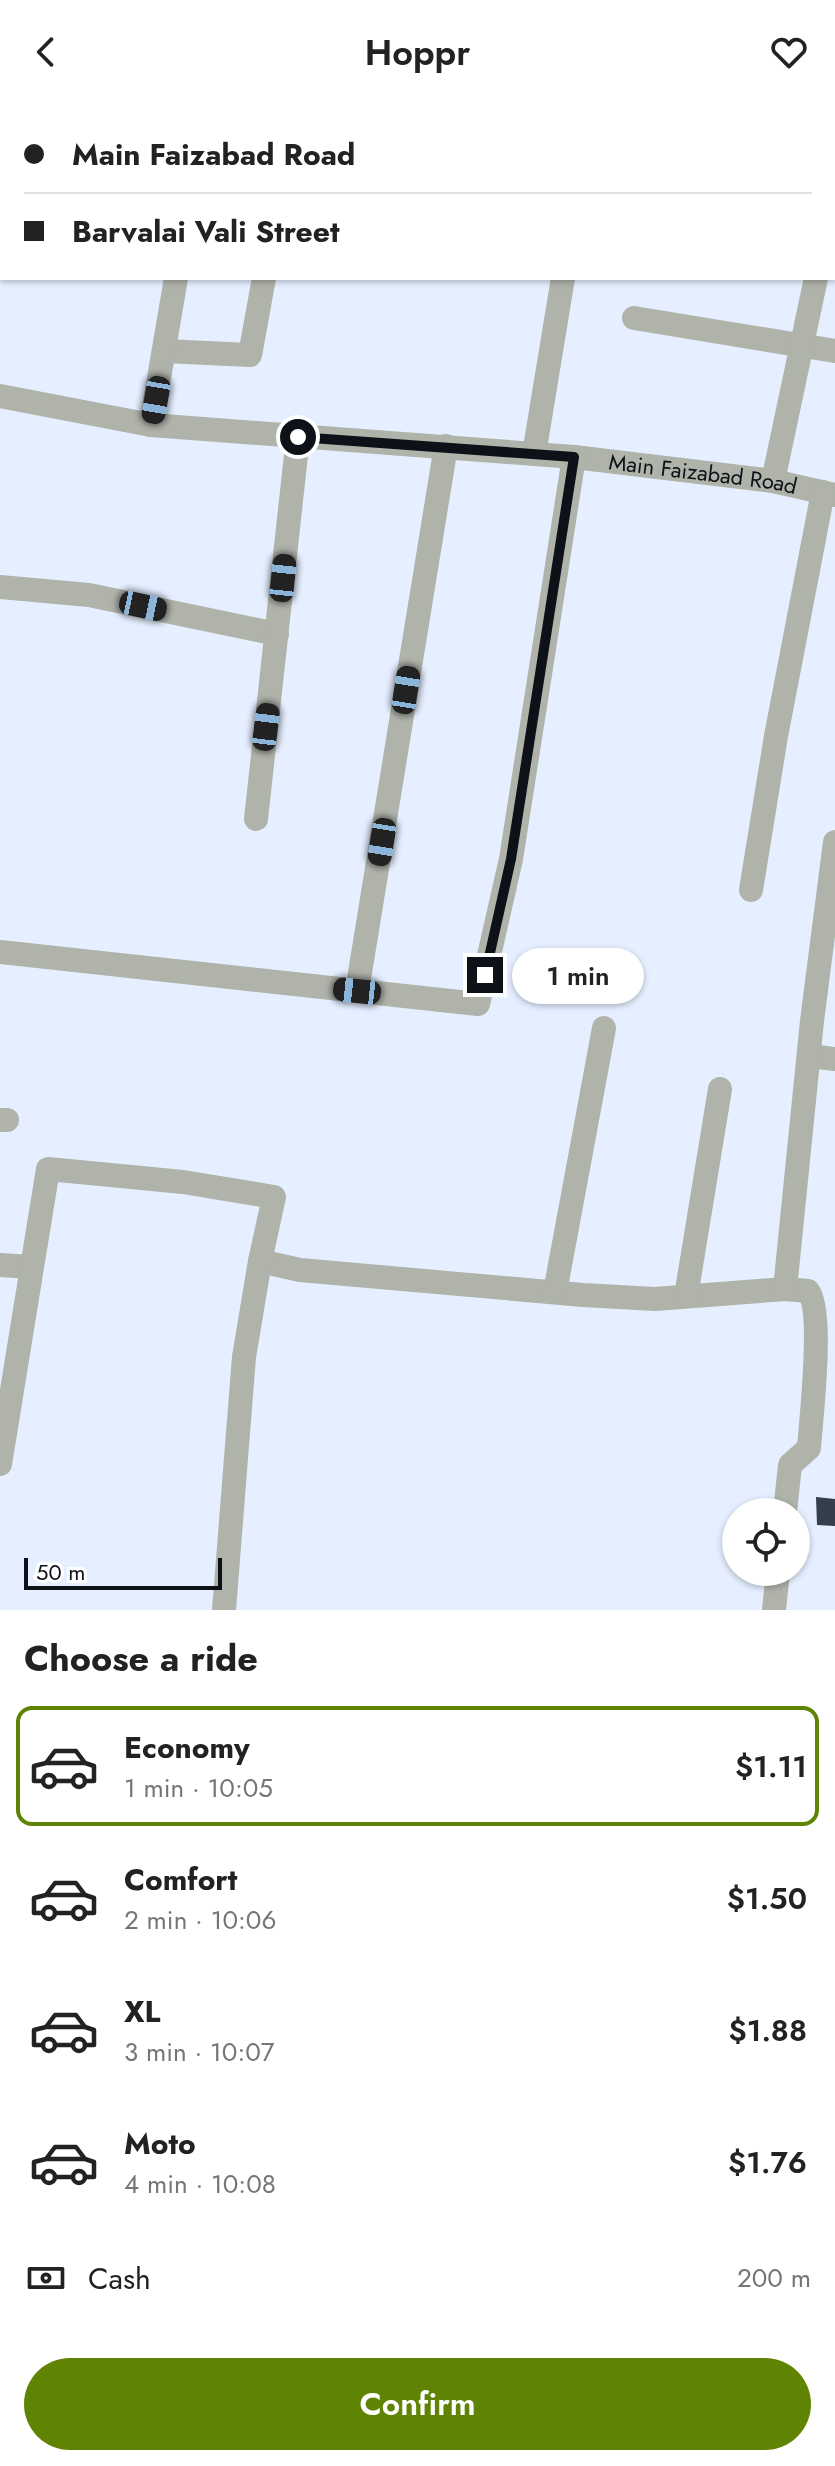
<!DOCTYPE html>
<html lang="en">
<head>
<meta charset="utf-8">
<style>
	:root { --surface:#fff; --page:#f6f6f6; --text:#222; --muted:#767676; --line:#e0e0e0; --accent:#5f8404 }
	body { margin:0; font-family:Jost,sans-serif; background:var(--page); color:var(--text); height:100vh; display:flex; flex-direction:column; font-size:30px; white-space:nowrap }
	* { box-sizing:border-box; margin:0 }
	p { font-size:26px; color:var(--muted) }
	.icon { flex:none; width:44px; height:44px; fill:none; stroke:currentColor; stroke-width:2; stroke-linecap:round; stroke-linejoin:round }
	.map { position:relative; height:1506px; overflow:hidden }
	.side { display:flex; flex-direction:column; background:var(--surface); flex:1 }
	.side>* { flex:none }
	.banner { position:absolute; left:0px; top:0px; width:836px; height:176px; box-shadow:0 2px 6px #0004; display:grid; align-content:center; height:176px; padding:0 24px; background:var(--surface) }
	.tools { position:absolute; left:722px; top:1394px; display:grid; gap:16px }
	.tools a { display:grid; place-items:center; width:88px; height:88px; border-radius:50%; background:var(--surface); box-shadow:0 2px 6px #0004; font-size:40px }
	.scale { position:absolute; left:24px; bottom:20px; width:198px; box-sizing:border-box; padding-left:8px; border:4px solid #0d1118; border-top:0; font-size:22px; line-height:28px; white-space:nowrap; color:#0d1118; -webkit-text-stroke:6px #fff; paint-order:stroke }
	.end { position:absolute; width:36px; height:36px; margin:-18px; border:10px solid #0d1118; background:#fff; box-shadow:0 0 0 4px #fff }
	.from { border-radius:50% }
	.bubble { position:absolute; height:56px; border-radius:28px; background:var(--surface); box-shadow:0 2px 6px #0004; font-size:26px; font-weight:600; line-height:56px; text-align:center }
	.car { position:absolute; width:24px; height:48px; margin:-24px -12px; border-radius:10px; box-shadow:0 0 6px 2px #0007; background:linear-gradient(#222 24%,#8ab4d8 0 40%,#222 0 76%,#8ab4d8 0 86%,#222 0) }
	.banner b { display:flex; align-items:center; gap:28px; height:76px; font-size:30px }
	.banner b+b { border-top:2px solid var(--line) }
	.banner i { width:20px; height:20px; background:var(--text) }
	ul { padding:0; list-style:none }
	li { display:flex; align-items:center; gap:24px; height:120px; margin:0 16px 12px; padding:0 8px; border:4px solid transparent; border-radius:16px }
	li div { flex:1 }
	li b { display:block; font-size:30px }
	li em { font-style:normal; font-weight:600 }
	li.current { border-color:var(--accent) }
	li>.icon { width:72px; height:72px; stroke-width:1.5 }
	h2 { padding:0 24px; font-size:36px; line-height:96px }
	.pay { display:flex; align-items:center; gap:20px; height:88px; padding:0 24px; font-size:30px }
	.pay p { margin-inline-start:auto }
	.primary-button { display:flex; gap:16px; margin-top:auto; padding:16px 24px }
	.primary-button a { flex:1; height:92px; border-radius:48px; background:var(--accent); color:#fff; font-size:32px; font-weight:600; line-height:92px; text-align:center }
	header { display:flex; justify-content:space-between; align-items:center; height:104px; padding:0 24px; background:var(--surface); font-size:36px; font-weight:600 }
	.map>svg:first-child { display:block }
	.building { fill:#343e4d }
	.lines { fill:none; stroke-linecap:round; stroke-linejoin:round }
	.street { stroke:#afb3aa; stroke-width:24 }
	.route { stroke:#0d1118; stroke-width:10 }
	.labels { text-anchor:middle; stroke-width:8; stroke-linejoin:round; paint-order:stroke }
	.street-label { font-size:22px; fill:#0d1118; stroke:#fff }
</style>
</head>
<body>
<header><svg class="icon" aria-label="back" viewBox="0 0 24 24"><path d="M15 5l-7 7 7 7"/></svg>Hoppr<svg class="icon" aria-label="heart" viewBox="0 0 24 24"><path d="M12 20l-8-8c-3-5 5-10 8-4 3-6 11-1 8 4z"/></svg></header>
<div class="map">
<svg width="835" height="1506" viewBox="0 0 835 1506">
	<rect width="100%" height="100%" fill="#e5efff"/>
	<path class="building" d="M816 1393 835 1395V1422L817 1421Z"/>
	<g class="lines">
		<g class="street">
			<path d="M781 0V2"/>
			<path d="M61 2 62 0"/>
			<path d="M206 2V0"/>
			<path d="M294 2V0"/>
			<path d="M834 69H835"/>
			<path d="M0 102 2 103"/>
			<path d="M634 214 835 247"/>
			<path d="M164 247 250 251 264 174"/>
			<path id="s1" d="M0 292 151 321 574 353 773 377 835 391"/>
			<path d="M151 321 176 174"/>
			<path d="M534 350 563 174"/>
			<path d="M773 377 816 174"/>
			<path d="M0 483 89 491 277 530"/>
			<path d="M256 715 298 333"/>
			<path d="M751 786 776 632 823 388"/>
			<path d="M0 848 478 900 511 755 574 353"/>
			<path d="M357 887 446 342"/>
			<path d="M809 952 835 955"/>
			<path d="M0 1016H7"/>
			<path d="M260 1157 300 1166 583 1191 655 1195 785 1185 808 1187C824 1206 811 1315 809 1344L790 1361 785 1408"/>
			<path d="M0 1161 31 1163"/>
			<path d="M785 1185 812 917 835 738"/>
			<path d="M555 1188 604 924"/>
			<path d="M686 1192 720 985"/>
			<path d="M0 1360 48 1065 183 1078 274 1093 260 1157 244 1253 224 1506"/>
			<path d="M774 1506 778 1468"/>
		</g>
	</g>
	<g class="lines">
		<path class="route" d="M298 333 574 353 511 755 485 871"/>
	</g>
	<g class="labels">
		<g class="street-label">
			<text dy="8" stroke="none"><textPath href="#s1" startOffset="708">Main Faizabad Road</textPath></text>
		</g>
	</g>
</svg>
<div class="tools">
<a><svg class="icon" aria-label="locate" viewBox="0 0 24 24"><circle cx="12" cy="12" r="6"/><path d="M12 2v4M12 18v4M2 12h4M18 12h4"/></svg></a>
</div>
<div class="scale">50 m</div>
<i class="end from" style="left:298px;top:333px"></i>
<i class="end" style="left:485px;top:871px"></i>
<div class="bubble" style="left:512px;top:844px;width:132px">1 min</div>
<i class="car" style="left:156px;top:296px;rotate:190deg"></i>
<i class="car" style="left:283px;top:474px;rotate:6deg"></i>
<i class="car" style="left:143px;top:502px;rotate:102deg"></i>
<i class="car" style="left:406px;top:586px;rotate:9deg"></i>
<i class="car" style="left:266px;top:623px;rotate:7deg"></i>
<i class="car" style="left:382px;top:738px;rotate:189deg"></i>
<i class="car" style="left:357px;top:887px;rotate:276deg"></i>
<div class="banner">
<b><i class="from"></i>Main Faizabad Road</b>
<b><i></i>Barvalai Vali Street</b>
</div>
</div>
<section class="side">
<h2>Choose a ride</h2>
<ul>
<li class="current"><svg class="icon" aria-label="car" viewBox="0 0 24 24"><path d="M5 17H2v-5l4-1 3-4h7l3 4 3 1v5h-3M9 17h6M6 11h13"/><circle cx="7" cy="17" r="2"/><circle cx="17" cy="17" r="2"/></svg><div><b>Economy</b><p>1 min · 10:05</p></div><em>$1.11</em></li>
<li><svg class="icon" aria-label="car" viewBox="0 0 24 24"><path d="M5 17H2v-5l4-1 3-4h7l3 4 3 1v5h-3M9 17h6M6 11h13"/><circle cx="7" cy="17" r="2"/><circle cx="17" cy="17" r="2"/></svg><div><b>Comfort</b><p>2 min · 10:06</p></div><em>$1.50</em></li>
<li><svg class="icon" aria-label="car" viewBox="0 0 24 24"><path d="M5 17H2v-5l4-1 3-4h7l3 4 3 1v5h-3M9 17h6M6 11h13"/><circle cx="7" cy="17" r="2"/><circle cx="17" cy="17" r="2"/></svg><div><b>XL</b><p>3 min · 10:07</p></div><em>$1.88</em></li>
<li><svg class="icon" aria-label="car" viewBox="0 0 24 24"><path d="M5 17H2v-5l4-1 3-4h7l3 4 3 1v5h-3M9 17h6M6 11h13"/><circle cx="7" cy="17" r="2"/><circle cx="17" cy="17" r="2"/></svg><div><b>Moto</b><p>4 min · 10:08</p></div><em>$1.76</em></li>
</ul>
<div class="pay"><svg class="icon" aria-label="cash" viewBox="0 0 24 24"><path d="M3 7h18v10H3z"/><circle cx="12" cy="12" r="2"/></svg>Cash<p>200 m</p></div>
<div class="primary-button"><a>Confirm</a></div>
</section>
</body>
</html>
